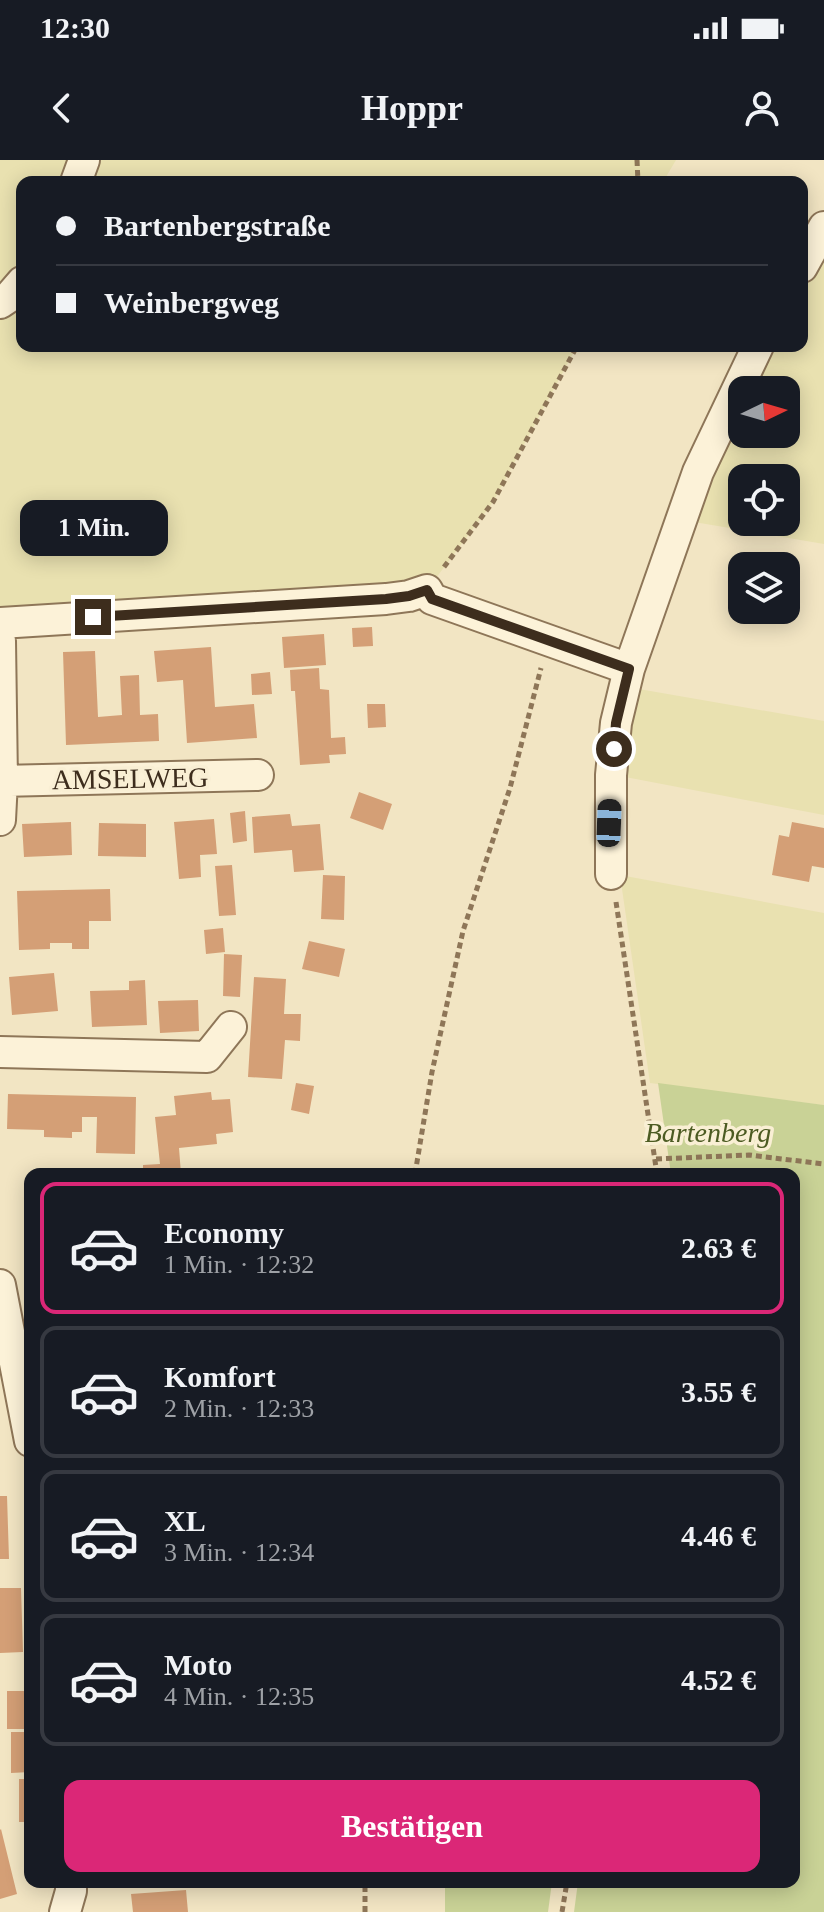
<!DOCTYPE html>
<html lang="de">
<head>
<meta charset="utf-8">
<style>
	:root { --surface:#171b24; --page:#242831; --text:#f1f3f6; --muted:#9ea1a6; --line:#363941; --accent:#db2777 }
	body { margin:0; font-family:Georgia,serif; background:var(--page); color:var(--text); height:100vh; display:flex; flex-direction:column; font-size:30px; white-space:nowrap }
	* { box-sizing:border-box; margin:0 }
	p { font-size:26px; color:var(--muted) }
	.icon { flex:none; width:44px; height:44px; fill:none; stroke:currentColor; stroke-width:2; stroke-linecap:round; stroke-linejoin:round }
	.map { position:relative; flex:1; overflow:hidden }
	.details { position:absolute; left:24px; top:1008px; width:776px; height:720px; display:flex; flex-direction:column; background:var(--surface); border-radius:16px; box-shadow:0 4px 20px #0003 }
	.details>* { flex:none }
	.banner { position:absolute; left:16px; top:16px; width:792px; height:176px; border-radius:16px; box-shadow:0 4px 20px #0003; display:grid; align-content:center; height:176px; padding:0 40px; background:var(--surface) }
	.needle { width:52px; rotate:85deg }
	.controls { position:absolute; left:728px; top:216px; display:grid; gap:16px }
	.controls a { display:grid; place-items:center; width:72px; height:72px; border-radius:16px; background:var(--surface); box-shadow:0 4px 20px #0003; font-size:40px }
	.end { position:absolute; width:36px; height:36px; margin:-18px; border:10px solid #3d2d1d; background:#fff; box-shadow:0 0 0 4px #fff }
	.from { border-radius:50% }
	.bubble { position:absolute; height:56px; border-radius:16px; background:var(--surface); box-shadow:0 4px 20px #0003; font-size:26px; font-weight:800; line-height:56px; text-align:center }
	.car { position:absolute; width:24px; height:48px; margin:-24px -12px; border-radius:10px; box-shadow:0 0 6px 2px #0007; background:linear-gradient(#222 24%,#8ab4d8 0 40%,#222 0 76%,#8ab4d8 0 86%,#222 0) }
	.banner b { display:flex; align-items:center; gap:28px; height:76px; font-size:30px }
	.banner b+b { border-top:2px solid var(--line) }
	.banner i { width:20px; height:20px; background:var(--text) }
	ul { padding:14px 0 0; list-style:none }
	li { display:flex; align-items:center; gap:24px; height:132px; margin:0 16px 12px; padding:0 24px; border:4px solid var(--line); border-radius:16px }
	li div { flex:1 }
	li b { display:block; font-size:30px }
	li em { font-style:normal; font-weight:800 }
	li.on { border-color:var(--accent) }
	li>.icon { width:72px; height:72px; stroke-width:1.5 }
	.button { display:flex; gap:16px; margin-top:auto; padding:16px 40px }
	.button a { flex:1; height:92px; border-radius:16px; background:var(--accent); color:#fff; font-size:32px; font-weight:800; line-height:92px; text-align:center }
	.status { display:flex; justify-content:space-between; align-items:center; height:56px; padding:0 40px; background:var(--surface); direction:ltr }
	.status svg { height:22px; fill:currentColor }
	header { display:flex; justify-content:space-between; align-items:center; height:104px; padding:0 40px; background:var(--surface); font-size:36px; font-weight:800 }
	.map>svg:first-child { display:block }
	.farmland { fill:#e9e1b0; fill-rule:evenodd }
	.green { fill:#c9d296 }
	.building { fill:#d49f76 }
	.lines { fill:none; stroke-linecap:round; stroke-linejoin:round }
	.minor-casing { stroke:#8e7658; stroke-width:34 }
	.path { stroke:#8e7658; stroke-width:5; stroke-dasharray:6 4; stroke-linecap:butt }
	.minor { stroke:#fcf2d8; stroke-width:30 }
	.route { stroke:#3d2d1d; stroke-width:10 }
	.labels { text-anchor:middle; stroke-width:7; stroke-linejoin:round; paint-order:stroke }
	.street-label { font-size:28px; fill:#3d2d1d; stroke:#f9efd4 }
	.park-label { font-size:28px; font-style:italic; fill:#4c5b22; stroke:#f9efd4 }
</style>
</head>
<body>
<div class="status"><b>12:30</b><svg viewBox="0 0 49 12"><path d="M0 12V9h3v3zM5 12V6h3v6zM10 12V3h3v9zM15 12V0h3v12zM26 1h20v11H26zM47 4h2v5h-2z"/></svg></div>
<header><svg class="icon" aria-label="back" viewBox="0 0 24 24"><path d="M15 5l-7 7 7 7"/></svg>Hoppr<svg class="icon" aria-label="person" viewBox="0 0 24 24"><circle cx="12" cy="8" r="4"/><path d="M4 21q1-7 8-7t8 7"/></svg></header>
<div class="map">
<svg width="824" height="1752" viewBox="0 0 824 1752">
	<rect width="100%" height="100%" fill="#f2e5c3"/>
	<path class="farmland" d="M0 0H77L70 22H22V107L0 131Z
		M94 0H676L663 22H86Z
		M824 80V384L688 361 742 232V274H786V230H743L766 186H802V120ZM742 318H786V362H742Z
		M22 134V186H577L493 342 427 430 0 463V153Z
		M633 528 824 561V655L620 616Z
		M620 715 824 753V945L650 923Z"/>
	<path class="green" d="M658 923 824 945V1752H574L578 1722H794V1014H671Z
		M445 1722H552L548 1752H445Z"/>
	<path class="building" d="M372 467 373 486 353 487 352 468Z
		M324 474 326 505 284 508 282 477Z
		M211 487 215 547 254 544 257 578 187 583 183 520 157 522 154 491Z
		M95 491 98 557 122 555 120 516 139 515 140 555 158 554 159 581 66 585 63 492Z
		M319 508 320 529 329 530 331 578 345 577 346 594 329 595 330 603 300 605 295 531H291L290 510Z
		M270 512 272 534 252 535 251 514Z
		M367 544H385L386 567 368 568Z
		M359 632 392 644 383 670 350 658Z
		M245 651 247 681 233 683 230 653Z
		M290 654 292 666 320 664 324 710 294 712 292 690 254 693 252 657Z
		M214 659 217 694 200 695 201 717 179 719 174 662Z
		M71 662 72 695 24 697 22 664Z
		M792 662 824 668V708L812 706 809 722 772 715 779 675 789 677Z
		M99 663 146 664V697L98 696Z
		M232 705 236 755 219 756 215 706Z
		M323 715 345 716 344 760 321 759Z
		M110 729 111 761H89V789H72V783H50V789L19 790 17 731Z
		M223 768 225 792 206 794 204 770Z
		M309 781 345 789 339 817 302 809Z
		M224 794 242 795 240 837 223 836Z
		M54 813 58 851 12 855 9 817Z
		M254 817 286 819 284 854H301L300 881 285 880 282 919 248 917Z
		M145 820 147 865 92 867 90 831 129 830V821Z
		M198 840 199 871 160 873 158 841Z
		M296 923 314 926 309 954 291 950Z
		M211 932 212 940 230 939 233 972 216 974 217 984 179 988 181 1014H143V1005L160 1004 155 957 176 955 174 936Z
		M8 934 136 937 135 994 96 993 97 957H82V972H72V978L44 977V970L7 969Z
		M0 1336H7L9 1399H0Z
		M0 1428H21L23 1492 0 1493Z
		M7 1531H30V1569H7Z
		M11 1572H30V1612L11 1613Z
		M19 1619H30V1662H19Z
		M1 1669 17 1734 0 1739V1670Z
		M186 1730 188 1752H133L131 1734Z"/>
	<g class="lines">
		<g class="minor-casing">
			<path id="minor" d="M76 22 84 0
				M802 107 824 67
				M0 143 9 137 22 122
				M0 463 386 439 409 436 427 430 432 439 629 509
				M0 481 2 621 0 660
				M0 621 258 615
				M611 714V615L616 563 629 509 698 312 758 186
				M0 892 207 897 231 867
				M0 1125 30 1281
				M65 1752 71 1731V1722"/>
		</g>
		<path class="path" d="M637 0 638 22
			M444 407 493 342 577 186
			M616 742 657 1014
			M656 999 749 995 824 1004
			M415 1014 432 912 463 771 510 628 541 508
			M365 1752V1722
			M562 1752 567 1722"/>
		<use href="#minor" class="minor"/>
	</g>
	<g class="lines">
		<path class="route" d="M93 457 386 439 409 436 427 430 432 439 629 509 616 563 614 589"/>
	</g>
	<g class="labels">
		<g class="street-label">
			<text transform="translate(130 618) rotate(-1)" y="10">AMSELWEG</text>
		</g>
		<g class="park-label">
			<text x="708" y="982">Bartenberg</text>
		</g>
	</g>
</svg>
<div class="controls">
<a><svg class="needle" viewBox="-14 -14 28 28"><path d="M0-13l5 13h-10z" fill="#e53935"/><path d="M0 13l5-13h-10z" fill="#9ea1a6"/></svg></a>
<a><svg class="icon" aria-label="locate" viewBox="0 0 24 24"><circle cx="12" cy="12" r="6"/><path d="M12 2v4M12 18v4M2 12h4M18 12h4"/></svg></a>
<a><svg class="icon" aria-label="layers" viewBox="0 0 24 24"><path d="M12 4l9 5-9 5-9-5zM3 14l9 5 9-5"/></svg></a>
</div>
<i class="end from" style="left:614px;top:589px"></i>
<i class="end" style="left:93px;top:457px"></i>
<div class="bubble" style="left:20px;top:340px;width:148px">1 Min.</div>
<i class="car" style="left:609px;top:663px;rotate:2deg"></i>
<div class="banner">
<b><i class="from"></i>Bartenbergstraße</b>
<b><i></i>Weinbergweg</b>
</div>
<section class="details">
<ul>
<li class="on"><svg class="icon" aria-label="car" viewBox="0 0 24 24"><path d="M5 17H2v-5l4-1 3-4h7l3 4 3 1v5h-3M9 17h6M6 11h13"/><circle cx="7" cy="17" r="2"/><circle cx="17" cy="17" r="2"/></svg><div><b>Economy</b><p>1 Min. · 12:32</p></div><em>2.63 €</em></li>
<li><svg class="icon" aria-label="car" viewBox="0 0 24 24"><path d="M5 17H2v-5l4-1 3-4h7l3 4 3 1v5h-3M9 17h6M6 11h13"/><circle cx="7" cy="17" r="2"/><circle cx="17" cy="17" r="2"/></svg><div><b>Komfort</b><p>2 Min. · 12:33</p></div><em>3.55 €</em></li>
<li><svg class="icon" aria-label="car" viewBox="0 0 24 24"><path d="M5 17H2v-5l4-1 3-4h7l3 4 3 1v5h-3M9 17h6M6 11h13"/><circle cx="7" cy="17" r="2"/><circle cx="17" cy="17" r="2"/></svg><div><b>XL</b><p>3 Min. · 12:34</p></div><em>4.46 €</em></li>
<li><svg class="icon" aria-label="car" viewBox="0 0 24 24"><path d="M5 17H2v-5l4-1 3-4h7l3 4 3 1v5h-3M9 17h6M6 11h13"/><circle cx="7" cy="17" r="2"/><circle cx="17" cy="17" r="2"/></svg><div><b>Moto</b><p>4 Min. · 12:35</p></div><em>4.52 €</em></li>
</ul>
<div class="button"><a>Bestätigen</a></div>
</section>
</div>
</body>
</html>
